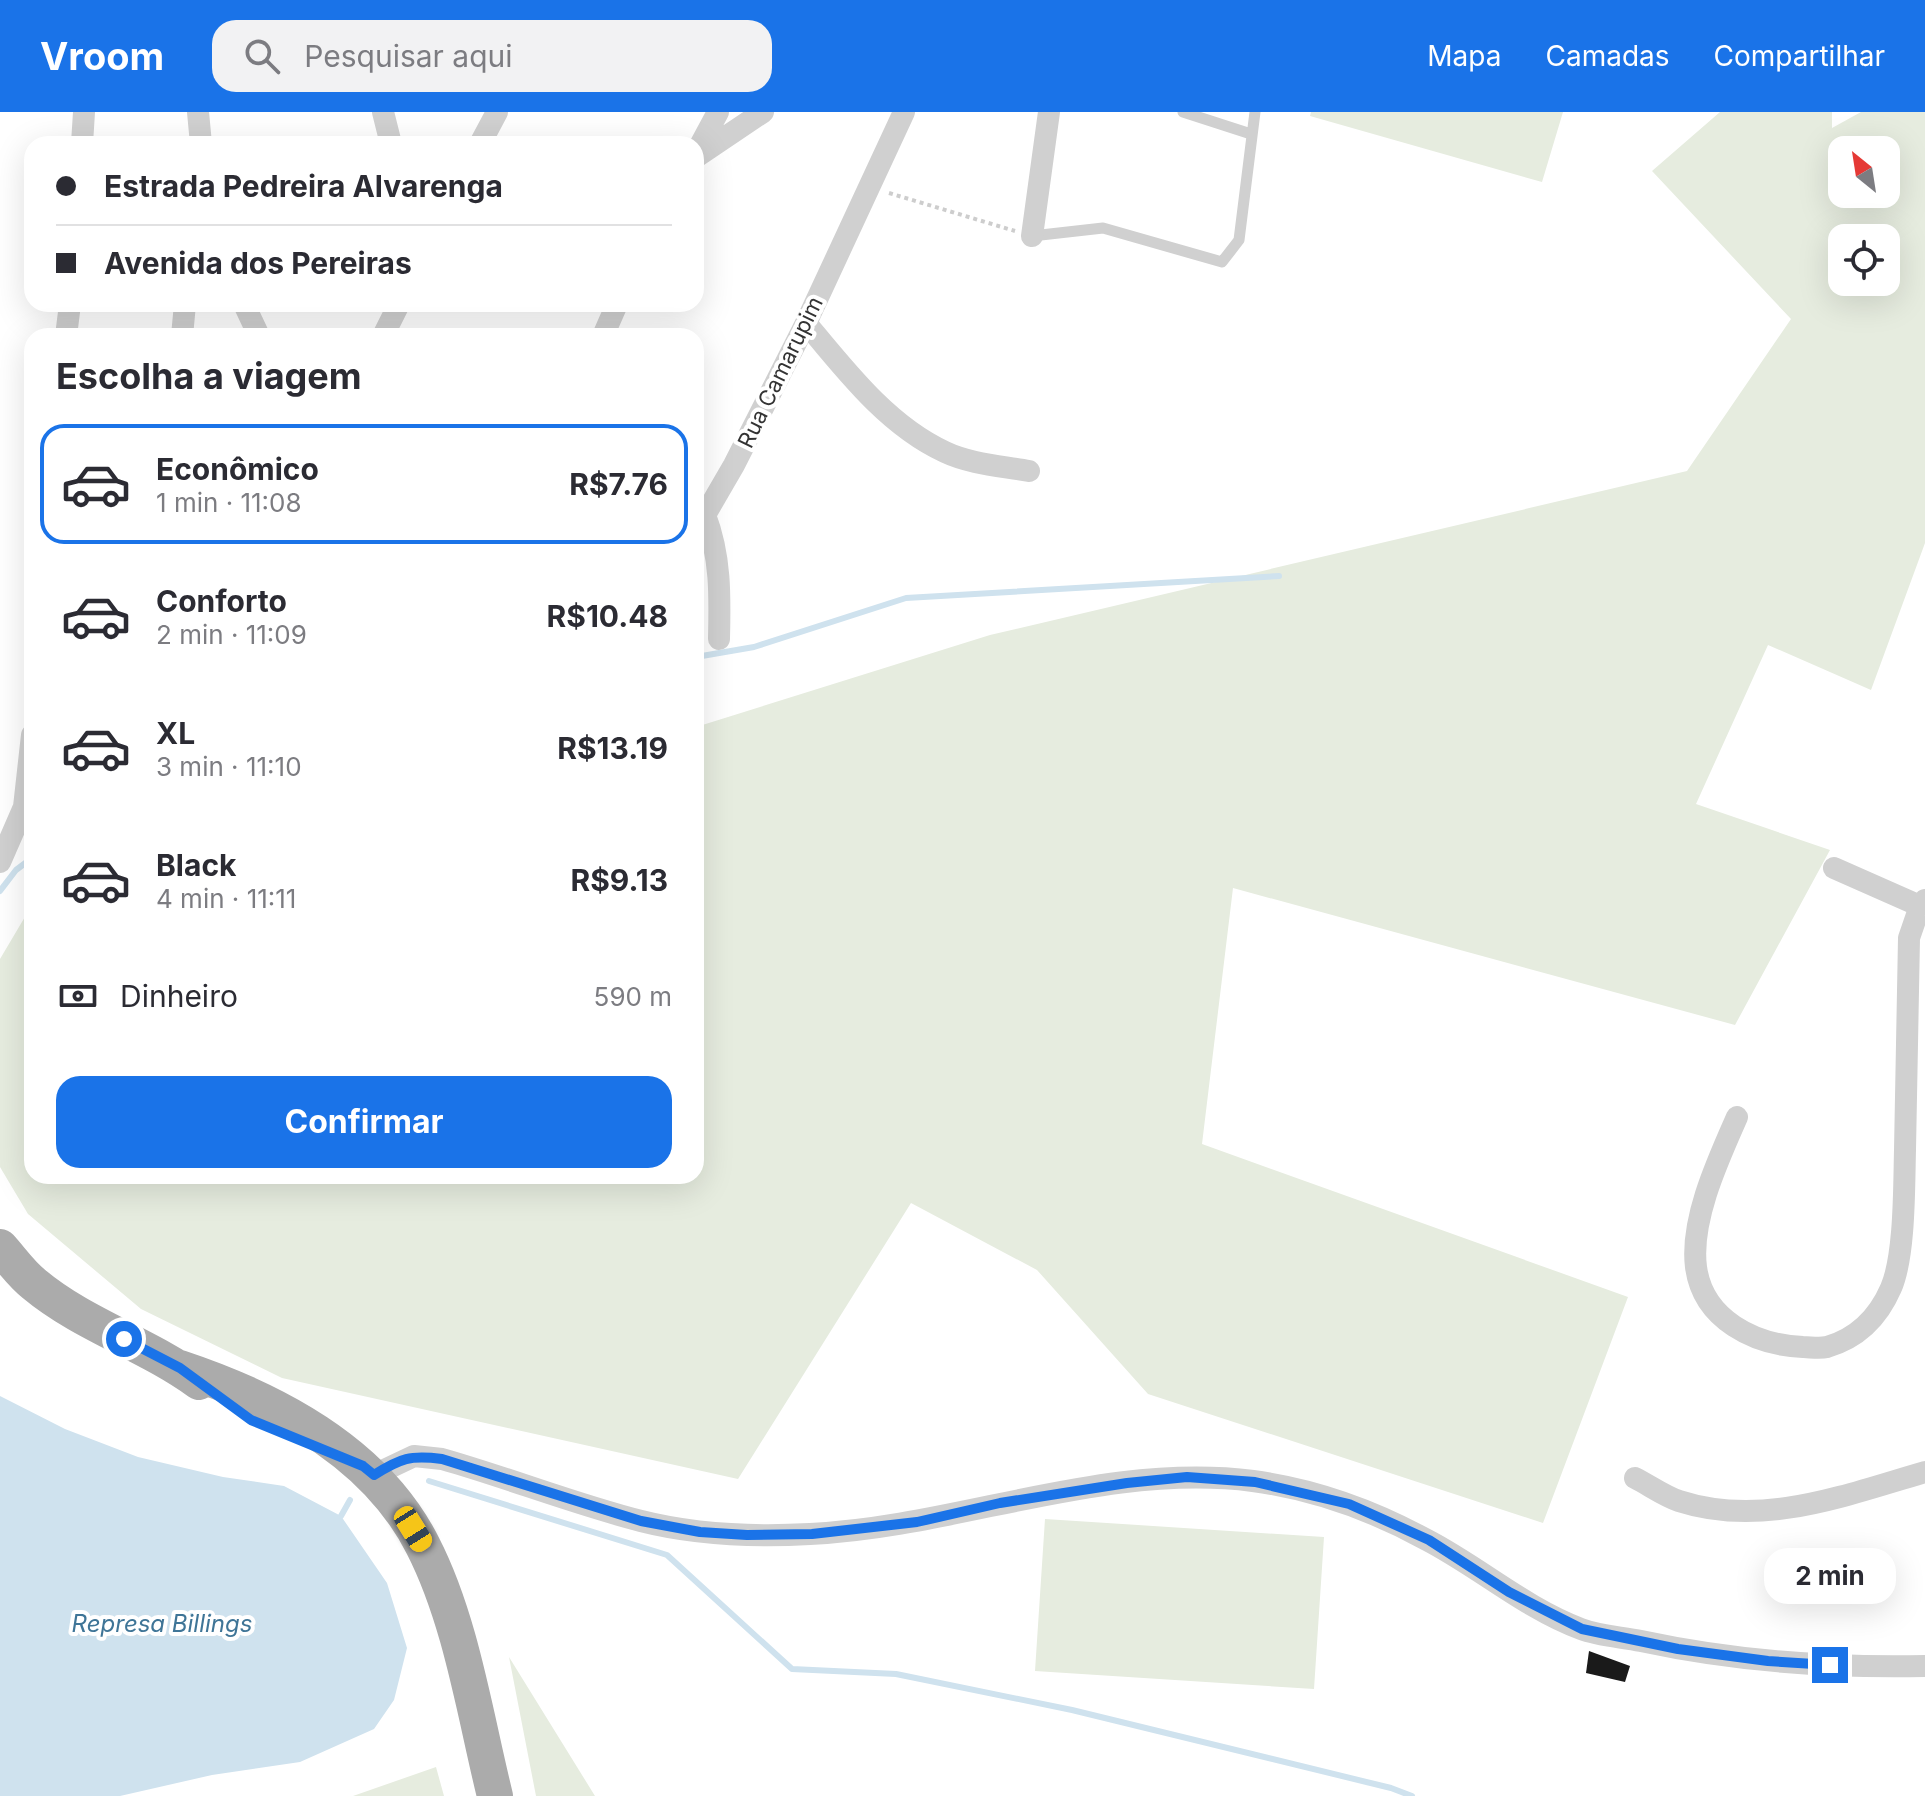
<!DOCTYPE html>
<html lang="pt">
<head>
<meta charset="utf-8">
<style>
	:root { --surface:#fff; --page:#f2f2f3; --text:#2b2b33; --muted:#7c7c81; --line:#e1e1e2; --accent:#1a73e8 }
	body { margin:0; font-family:Inter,sans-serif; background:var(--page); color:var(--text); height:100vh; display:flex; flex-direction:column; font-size:30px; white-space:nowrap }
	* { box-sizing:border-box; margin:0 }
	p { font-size:26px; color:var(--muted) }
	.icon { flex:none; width:44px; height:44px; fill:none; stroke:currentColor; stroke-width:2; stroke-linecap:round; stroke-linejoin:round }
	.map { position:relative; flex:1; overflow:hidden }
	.sheet { position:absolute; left:24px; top:216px; width:680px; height:856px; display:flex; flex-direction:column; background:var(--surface); border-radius:24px; box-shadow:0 8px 32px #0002 }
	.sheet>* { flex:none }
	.banner { position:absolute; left:24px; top:24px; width:680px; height:176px; border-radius:24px; box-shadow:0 8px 32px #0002; display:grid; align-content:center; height:176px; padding:0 32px; background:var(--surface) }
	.needle { width:52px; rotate:330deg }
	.buttons { position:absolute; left:1828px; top:24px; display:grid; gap:16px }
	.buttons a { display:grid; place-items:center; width:72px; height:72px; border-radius:16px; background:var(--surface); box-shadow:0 8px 32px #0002; font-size:40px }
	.end { position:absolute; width:36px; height:36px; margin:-18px; border:10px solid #1a73e8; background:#fff; box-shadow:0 0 0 4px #fff }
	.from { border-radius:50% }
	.bubble { position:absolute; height:56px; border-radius:24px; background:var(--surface); box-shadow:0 8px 32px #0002; font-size:26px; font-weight:700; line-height:56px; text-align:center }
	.car { position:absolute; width:24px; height:48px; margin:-24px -12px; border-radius:10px; box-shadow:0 0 6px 2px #0007; background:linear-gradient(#f5c518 24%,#345 0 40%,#f5c518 0 76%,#345 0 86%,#f5c518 0) }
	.banner b { display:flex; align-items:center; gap:28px; height:76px; font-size:30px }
	.banner b+b { border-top:2px solid var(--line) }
	.banner i { width:20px; height:20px; background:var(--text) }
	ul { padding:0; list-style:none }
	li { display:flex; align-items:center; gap:24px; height:120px; margin:0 16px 12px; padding:0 16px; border:4px solid transparent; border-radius:24px }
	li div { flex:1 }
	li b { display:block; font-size:30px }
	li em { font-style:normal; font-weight:700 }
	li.on { border-color:var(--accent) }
	li>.icon { width:72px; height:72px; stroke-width:1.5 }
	h2 { padding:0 32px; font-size:36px; line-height:96px }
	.pay { display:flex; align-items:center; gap:20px; height:88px; padding:0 32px; font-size:30px }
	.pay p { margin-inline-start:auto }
	.primary-button { display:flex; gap:16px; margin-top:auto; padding:16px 32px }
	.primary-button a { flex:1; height:92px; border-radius:24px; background:var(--accent); color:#fff; font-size:32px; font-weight:700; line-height:92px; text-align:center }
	header { display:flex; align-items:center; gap:48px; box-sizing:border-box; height:112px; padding:0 40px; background:var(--accent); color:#fff }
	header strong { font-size:38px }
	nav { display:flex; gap:44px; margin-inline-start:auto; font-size:28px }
	.search { width:560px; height:72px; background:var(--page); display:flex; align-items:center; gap:20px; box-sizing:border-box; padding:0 28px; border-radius:24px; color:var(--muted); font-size:30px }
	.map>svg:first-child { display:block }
	.green { fill:#e6ecdf; fill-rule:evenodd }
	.water { fill:#cfe2ee }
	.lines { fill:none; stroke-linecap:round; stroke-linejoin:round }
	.stream { stroke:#cfe2ee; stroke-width:6 }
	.building { fill:#1a1a1a }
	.path { stroke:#cdcdcd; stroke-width:4; stroke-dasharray:4 4; stroke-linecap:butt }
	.lane { stroke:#d0d0d0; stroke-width:11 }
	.street { stroke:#d0d0d0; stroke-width:22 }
	.primary { stroke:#ababab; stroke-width:36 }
	.route { stroke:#1a73e8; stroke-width:10 }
	.labels { text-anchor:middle; stroke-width:8; stroke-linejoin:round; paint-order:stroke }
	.street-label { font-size:22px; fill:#333; stroke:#fff }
	.water-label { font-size:24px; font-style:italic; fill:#3f7597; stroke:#fff }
</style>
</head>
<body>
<header>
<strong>Vroom</strong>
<div class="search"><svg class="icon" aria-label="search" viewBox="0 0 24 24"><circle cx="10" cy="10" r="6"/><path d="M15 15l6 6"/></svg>Pesquisar aqui</div>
<nav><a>Mapa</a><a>Camadas</a><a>Compartilhar</a></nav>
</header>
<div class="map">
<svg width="1925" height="1684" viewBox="0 0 1925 1684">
	<rect width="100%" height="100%" fill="#fff"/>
	<path class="green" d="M1311 0H1563L1542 70 1310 4Z
		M1720 0H1832V16L1861 0H1925V431L1871 578 1768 533 1696 692 1830 738 1735 913 1233 776 1202 1032 1628 1185 1543 1411 1148 1282 1037 1158 911 1091 738 1367 282 1266 141 1197 28 1102 0 1055V847L32 793V1064H696V615L990 523 1687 359 1791 207 1652 59ZM1886 38V82H1842V38ZM1842 126H1886V170H1842Z
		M1045 1407 1324 1425 1314 1577 1035 1559Z
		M509 1545 595 1684H536Z
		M436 1655 444 1684H353Z"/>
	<path class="water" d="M0 1284 65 1317 138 1345 223 1365 284 1374 341 1404 387 1471 407 1536 394 1588 374 1617 300 1650 212 1663 120 1684H0Z"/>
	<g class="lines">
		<path class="stream" d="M696 545 754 535 906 486 1279 464
			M0 779 16 758 32 746
			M429 1369 667 1443 792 1557 896 1562 1072 1598 1391 1676 1412 1684
			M341 1404 350 1388"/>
	</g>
	<path class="building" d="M1589 1539 1630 1554 1625 1570 1586 1561Z"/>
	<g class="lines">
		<path class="path" d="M889 81 1015 119"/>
		<path class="lane" d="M1183 0 1251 22
			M1032 124 1103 116 1222 150 1239 128 1255 0"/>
		<path class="street" d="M198 0 201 32
			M383 0 391 32
			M82 32 84 0
			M480 32 497 0
			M696 41 718 0
			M696 45 763 0
			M1032 124 1049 0
			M244 192 259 224
			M806 211C845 258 888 314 945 340 970 352 1002 354 1029 359
			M66 224 70 192
			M182 224 185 192
			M383 224 399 192
			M603 224 617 192
			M705 403C721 445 720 484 719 527
			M696 412 705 403 734 353 806 211 904 0
			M0 750 24 695 32 623
			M1834 756 1920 794
			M1737 1005C1718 1048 1690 1108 1696 1155 1703 1208 1755 1233 1803 1235 1810 1235 1819 1237 1827 1235 1858 1226 1878 1206 1891 1176 1905 1144 1904 1074 1905 1038 1906 967 1908 897 1909 826L1920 794 1925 788
			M374 1363 414 1344 442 1347C509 1366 574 1392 641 1409 696 1423 754 1425 810 1422 958 1415 1103 1350 1253 1369 1313 1377 1374 1399 1427 1428 1479 1455 1525 1496 1581 1517 1599 1524 1622 1525 1641 1529 1734 1549 1830 1556 1925 1554
			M1635 1366C1649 1373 1664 1384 1679 1389 1762 1416 1845 1383 1925 1360"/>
		<path class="primary" d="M0 1135C11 1147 21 1162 34 1172 83 1213 147 1232 199 1270
			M180 1256C276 1288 376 1340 423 1434 461 1508 475 1603 495 1684"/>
	</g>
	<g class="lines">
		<path class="route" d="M124 1227 180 1256 251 1308 363 1354 374 1363C401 1346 410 1343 442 1347L641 1409 700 1420 747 1423 812 1422 917 1410 1000 1391 1127 1371 1187 1365 1255 1370 1349 1392 1429 1428 1509 1480 1582 1517 1678 1537 1768 1549 1830 1553"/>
	</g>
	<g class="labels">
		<g class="street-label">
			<text transform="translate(780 260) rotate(-64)" y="8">Rua Camarupim</text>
		</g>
		<g class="water-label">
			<text x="162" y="1520">Represa Billings</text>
		</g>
	</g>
</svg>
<div class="buttons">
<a><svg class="needle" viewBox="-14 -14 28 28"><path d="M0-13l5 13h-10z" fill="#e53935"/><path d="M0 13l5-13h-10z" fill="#7c7c81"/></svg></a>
<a><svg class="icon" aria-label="locate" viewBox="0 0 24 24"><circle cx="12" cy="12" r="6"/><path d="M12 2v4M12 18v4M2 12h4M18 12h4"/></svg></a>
</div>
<i class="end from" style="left:124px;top:1227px"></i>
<i class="end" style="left:1830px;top:1553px"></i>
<div class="bubble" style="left:1764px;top:1436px;width:132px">2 min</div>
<i class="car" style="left:413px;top:1417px;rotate:148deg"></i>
<div class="banner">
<b><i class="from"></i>Estrada Pedreira Alvarenga</b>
<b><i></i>Avenida dos Pereiras</b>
</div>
<section class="sheet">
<h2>Escolha a viagem</h2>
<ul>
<li class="on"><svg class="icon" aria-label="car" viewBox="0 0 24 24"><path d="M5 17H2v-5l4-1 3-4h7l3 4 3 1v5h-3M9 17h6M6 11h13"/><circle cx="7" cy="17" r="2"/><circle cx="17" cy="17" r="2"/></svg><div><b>Econômico</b><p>1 min · 11:08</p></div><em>R$7.76</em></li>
<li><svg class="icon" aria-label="car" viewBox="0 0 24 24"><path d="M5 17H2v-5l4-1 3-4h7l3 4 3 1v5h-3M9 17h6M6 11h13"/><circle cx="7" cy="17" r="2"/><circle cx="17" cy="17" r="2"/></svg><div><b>Conforto</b><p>2 min · 11:09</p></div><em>R$10.48</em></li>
<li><svg class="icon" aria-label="car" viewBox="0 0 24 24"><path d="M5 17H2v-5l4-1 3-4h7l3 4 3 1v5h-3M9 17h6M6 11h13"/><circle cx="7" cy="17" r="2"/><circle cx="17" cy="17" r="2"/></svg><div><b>XL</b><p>3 min · 11:10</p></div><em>R$13.19</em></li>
<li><svg class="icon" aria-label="car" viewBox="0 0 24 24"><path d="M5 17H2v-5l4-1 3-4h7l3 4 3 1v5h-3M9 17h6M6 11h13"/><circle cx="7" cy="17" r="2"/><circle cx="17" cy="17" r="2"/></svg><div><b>Black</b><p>4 min · 11:11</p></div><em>R$9.13</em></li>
</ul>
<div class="pay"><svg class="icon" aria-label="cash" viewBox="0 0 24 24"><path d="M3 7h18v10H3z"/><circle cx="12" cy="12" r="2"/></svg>Dinheiro<p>590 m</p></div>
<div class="primary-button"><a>Confirmar</a></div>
</section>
</div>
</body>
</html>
